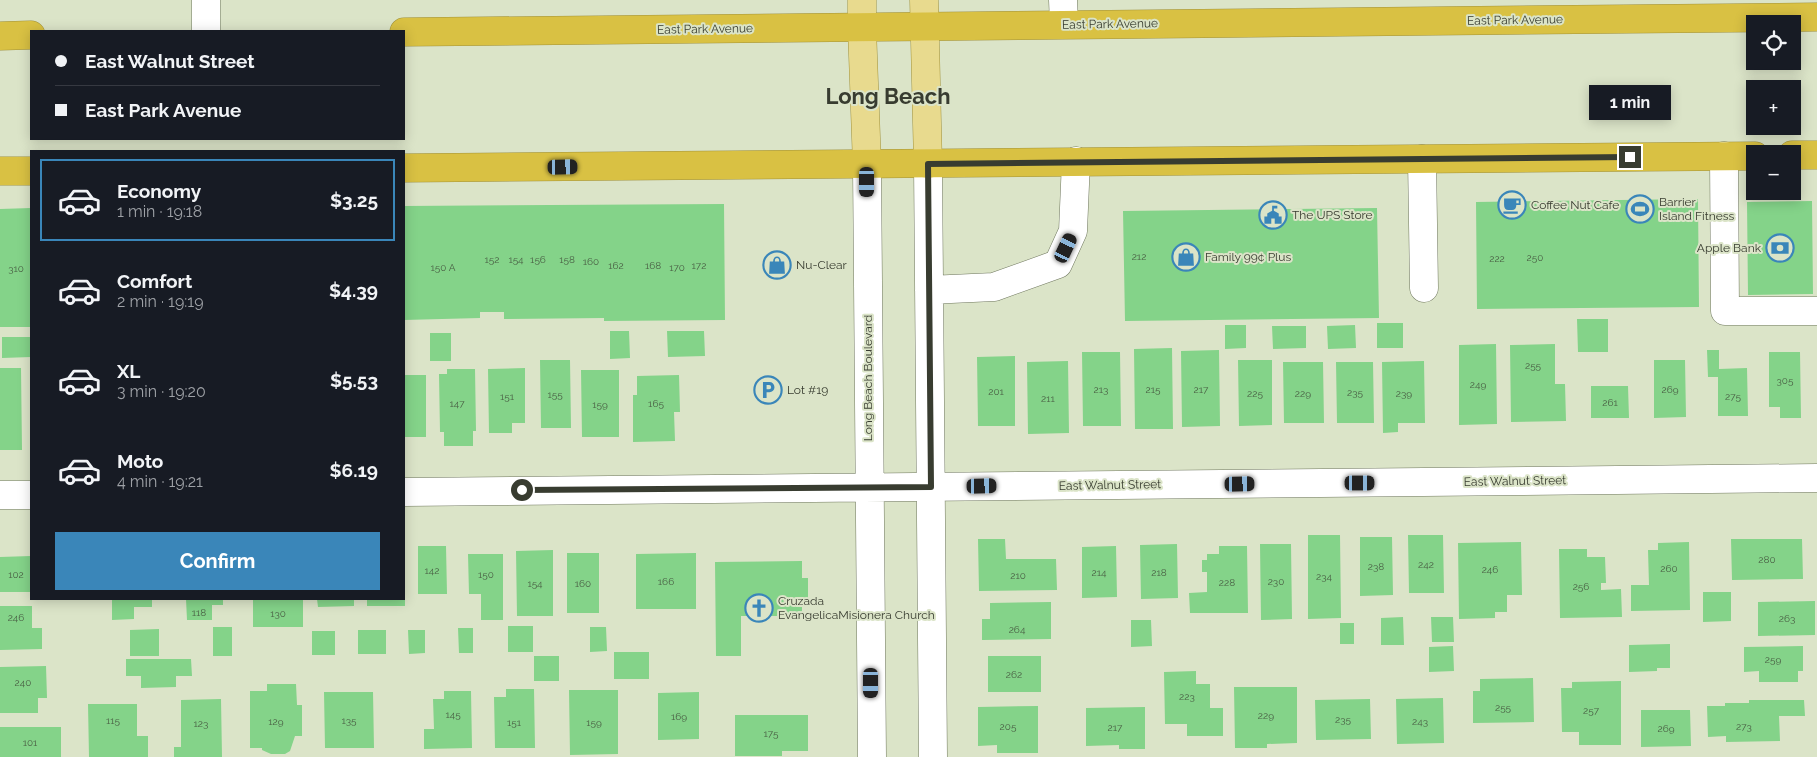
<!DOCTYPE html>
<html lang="en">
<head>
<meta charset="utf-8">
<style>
	:root { --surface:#171b24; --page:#20242c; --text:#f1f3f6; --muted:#9ea1a6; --line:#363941; --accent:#3a86b9 }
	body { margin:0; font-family:Raleway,sans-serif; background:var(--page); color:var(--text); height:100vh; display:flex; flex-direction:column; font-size:19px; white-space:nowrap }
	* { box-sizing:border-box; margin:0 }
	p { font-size:16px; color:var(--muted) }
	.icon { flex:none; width:28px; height:28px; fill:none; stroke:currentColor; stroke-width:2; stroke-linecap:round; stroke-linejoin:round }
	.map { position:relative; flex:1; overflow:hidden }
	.sheet { position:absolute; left:30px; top:150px; width:375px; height:450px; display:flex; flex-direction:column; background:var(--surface); border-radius:0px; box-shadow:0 2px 12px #0003 }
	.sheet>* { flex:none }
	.top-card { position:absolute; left:30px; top:30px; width:375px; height:110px; border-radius:0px; box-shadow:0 2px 12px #0003; display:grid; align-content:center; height:110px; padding:0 25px; background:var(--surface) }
	.tools { position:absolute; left:1746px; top:15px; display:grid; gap:10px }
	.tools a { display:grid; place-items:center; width:55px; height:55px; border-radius:0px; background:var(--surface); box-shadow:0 2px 12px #0003; font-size:25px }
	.end { position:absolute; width:22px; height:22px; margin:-11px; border:6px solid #383c30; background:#fff; box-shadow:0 0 0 2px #fff }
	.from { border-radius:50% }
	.bubble { position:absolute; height:35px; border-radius:0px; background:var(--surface); box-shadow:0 2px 12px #0003; font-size:16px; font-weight:700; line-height:35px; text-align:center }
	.car { position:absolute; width:15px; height:30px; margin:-15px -8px; border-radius:6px; box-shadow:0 0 4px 1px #0007; background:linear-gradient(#222 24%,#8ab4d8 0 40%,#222 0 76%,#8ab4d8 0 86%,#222 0) }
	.top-card b { display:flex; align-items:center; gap:18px; height:48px; font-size:19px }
	.top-card b+b { border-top:1px solid var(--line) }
	.top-card i { width:12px; height:12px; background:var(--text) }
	ul { padding:9px 0 0; list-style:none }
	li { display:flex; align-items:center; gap:15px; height:82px; margin:0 10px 8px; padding:0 15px; border:2px solid transparent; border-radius:0px }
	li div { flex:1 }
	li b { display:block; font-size:19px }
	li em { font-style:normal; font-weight:700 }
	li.current { border-color:var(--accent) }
	li>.icon { width:45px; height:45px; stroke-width:1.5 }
	.primary-button { display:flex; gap:10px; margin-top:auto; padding:10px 25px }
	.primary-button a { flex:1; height:58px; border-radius:0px; background:var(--accent); color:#fff; font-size:20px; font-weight:700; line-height:58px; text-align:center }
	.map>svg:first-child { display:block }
	.building { fill:#84d389 }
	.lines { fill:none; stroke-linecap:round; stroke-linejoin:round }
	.minor-casing { stroke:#6f775e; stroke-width:29 }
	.major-casing { stroke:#a1923c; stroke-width:29 }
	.highway-casing { stroke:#a1923c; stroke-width:29 }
	.minor { stroke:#fff; stroke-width:28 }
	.major { stroke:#e8da8e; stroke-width:28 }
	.highway { stroke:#d9c143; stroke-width:28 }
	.route { stroke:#383c30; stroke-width:6 }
	.labels { text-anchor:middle; stroke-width:4; stroke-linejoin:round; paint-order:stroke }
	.number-label { font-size:10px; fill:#4b6246 }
	.street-label { font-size:12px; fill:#383c30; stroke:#dbe4c8 }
	.poi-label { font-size:12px; fill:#383c30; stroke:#dbe4c8; text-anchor:start }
	.town-label { font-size:22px; font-weight:bold; fill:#383c30; stroke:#dbe4c8 }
</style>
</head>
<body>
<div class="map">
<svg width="1817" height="757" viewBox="0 0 1817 757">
	<rect width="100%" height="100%" fill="#dbe4c8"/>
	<path class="building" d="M1698 199 1699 307 1477 309 1476 202Z
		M1812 201 1813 294 1748 295 1747 202Z
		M724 204 725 320 604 321V318L504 319V312H480V318L404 320V206Z
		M31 208V327H0V209Z
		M1377 208 1379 318 1125 321 1123 211Z
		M1577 319H1608V352H1578Z
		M1377 323H1403V348H1377Z
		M1225 325H1246V348L1225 349Z
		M1355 325 1356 348 1328 349 1327 326Z
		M1272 326H1306V348L1273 349Z
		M610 331H629L630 358 610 359Z
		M667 331H704L705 356 668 357Z
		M430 333H451V361H430Z
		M2 337H31V357L2 358Z
		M1496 344 1497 424 1459 425V345Z
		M1555 344V384H1565L1566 421 1511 422 1510 345Z
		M1172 348 1173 429H1135L1134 349Z
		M1219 350 1220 426 1182 427 1181 351Z
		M1707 350H1719V369L1747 368 1748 416H1718V377H1708Z
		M1082 352H1120L1121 426H1083Z
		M1769 352H1800L1801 418H1780V407H1769Z
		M1015 356V426H978L977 357Z
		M540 360H570L571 428H541Z
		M1238 360H1272V425L1239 426Z
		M1654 360H1685L1686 417 1654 418Z
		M1068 361 1069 433 1028 434 1027 362Z
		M1424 361 1425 423H1398V432L1383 433 1382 362Z
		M1283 362H1323L1324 423H1284Z
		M1336 362H1373L1374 423H1337Z
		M0 368H21L22 450H0Z
		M525 368V423H512V433H489L488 369Z
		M447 369H475L476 431H473V446H444V432H440L439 374H447Z
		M581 370H619V437H582Z
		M404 375H426V437H404Z
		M679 375 680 412H674L675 441 633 442V395H637V376Z
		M1591 386H1628L1629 418H1591Z
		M1308 535H1340L1341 618 1308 619Z
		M1408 535H1443L1444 593H1409Z
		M1360 537H1392L1393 595 1360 596Z
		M978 539H1005L1006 559H1056L1057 590 979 591Z
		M1731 539H1802L1803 579 1732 580Z
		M1521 542 1522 595H1507V612H1495V618L1459 619 1458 543Z
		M1689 542 1690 610 1631 611V585H1649L1648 550H1658V543Z
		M1177 544 1178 598 1141 599 1140 545Z
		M1260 544H1291L1292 619 1261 620Z
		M418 546H446L447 594H418Z
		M1116 546 1117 597 1082 598V547Z
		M1219 546H1247L1248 613H1190L1189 593 1207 592V572H1202V560H1207V554H1219Z
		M1559 549H1587V557H1605L1606 583H1601V590L1621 589 1622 617 1560 618Z
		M553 550V616H517L516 551Z
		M567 553H599V613H567Z
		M696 553V609H636V554Z
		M468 554H503V620H481V594H469Z
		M31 556V592H0V557Z
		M802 561V578H808V601H802V616H741V656H716L715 562Z
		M1703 592H1731V621L1703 622Z
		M112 599H152V607H134V619L112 620Z
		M186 599H223V605H212V620H187Z
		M253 599H303V627H253Z
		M317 599H354V606L318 607Z
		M367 599H405V606H367Z
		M1815 601V635L1758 636V602Z
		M1051 602V639L982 640V619H990V603Z
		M0 606H32V628H42V649L0 650Z
		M1403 617 1404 645H1381V618Z
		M1431 617H1453L1454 642H1432Z
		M1131 620H1151L1152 646 1131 647Z
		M1340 623H1354V644H1340Z
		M508 626H533V652H508Z
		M213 627H232V656H213Z
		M590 627H606L607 651 590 652Z
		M458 628H473V653H459Z
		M159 629V656H130V630Z
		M358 630H386V654H358Z
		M408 630H425V653L409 654Z
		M312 631H335V655H312Z
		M1670 644V668H1657V671L1629 672V645Z
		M1453 646 1454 671 1429 672V647Z
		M1803 646V671H1798V682H1759V671L1744 672V647Z
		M614 652H649V679H614Z
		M534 656H559V681H534Z
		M988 656H1041V692H988Z
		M126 659H191L192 676H176V687L141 688V676H126Z
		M46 666 47 698H38V713H0V667Z
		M1196 671V684H1210V708H1223V736H1187V724H1165L1164 672Z
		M1533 678 1534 722 1473 723V691H1480V679Z
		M1621 681V745H1579V732H1562L1561 688H1572V682Z
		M267 684H296L297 705H302V736H295L290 751 285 754H271L262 750V748H250V691H267Z
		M1234 687H1297V743L1267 744V748H1235Z
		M506 689H534L535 748H495L494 697H506Z
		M569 690H618V754L570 755Z
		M444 691H471L472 748 424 749V729H434L433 699H444Z
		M324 692H373L374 748H325Z
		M699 692V739L658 740V693Z
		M1443 698 1444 743 1397 744 1396 699Z
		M221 699 222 757H174V747H181V700Z
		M1370 699 1371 739 1316 740 1315 700Z
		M1749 700H1804L1805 716H1779L1780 741 1726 742V736L1708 737 1707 706H1725V703H1749Z
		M88 704H137V736H148V757H89Z
		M1038 706V753H997V745L978 746V707Z
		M1145 707V749H1119V745L1086 746V708Z
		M1641 710H1690L1691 746 1641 747Z
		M735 715H808V751H782V756H735Z
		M0 727H61V757H0Z"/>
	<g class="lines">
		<g class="minor-casing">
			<path id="minor" d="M1063 0 1064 24
				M206 31V0
				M1724 156 1725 311H1817
				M1422 159 1424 288
				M928 164 933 757
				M867 165 872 757
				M929 290 994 287 1058 264 1073 231 1076 161
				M404 492 1817 478
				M0 495H31"/>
		</g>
		<g class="major-casing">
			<path id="major" d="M862 0V28L867 165
				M924 0 928 164"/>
		</g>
		<g class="highway-casing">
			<path id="highway" d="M404 32 1817 17
				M0 36 31 35
				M1792 155H1817
				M404 168 1755 156
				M0 171H31"/>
		</g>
		<use href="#minor" class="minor"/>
		<use href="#major" class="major"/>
		<use href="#highway" class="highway"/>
	</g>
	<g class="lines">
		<path class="route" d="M522 490 931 487 928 164 1630 157"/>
	</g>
	<defs>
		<g id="cafe-ring" transform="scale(1.4375)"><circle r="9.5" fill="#dbe4c8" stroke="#3a86b9" stroke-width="1.5"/><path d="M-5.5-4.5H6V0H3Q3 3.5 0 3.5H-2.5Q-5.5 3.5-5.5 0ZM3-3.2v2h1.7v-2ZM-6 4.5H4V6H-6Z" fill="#3a86b9"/></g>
		<g id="stadium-ring" transform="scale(1.4375)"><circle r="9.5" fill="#dbe4c8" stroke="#3a86b9" stroke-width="1.5"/><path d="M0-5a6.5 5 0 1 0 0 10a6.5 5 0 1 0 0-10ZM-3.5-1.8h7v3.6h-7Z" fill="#3a86b9"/></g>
		<g id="civic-ring" transform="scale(1.4375)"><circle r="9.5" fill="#dbe4c8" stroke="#3a86b9" stroke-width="1.5"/><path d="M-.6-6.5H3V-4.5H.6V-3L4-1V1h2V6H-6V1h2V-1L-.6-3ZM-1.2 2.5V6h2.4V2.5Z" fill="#3a86b9"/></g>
		<g id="bank-ring" transform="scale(1.4375)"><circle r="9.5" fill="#dbe4c8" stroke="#3a86b9" stroke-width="1.5"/><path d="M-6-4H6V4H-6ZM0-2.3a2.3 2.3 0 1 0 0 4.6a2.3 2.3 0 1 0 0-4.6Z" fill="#3a86b9"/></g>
		<g id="shop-ring" transform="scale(1.4375)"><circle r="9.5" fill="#dbe4c8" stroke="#3a86b9" stroke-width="1.5"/><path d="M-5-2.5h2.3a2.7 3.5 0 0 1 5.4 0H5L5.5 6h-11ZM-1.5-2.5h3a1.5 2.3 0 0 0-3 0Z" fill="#3a86b9"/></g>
		<g id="parking-ring" transform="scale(1.4375)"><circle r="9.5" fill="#dbe4c8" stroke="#3a86b9" stroke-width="1.5"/><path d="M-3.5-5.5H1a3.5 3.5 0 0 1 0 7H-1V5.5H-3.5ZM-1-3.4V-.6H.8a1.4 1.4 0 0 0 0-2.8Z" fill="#3a86b9"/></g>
		<g id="church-ring" transform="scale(1.4375)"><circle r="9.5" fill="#dbe4c8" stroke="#3a86b9" stroke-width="1.5"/><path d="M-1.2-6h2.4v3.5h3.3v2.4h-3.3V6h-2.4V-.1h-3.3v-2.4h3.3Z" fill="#3a86b9"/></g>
	</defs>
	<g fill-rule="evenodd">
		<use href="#cafe-ring" x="1512" y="205"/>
		<use href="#stadium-ring" x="1640" y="209"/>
		<use href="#civic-ring" x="1273" y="215"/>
		<use href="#bank-ring" x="1780" y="248"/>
		<use href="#shop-ring" x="1186" y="257"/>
		<use href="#shop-ring" x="777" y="265"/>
		<use href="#parking-ring" x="768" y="390"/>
		<use href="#church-ring" x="759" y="608"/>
	</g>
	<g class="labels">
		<g class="number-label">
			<text x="1139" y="260">212</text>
			<text x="1535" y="261">250</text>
			<text x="1497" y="262">222</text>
			<text x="492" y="263">152</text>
			<text x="516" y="263">154</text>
			<text x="538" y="263">156</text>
			<text x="567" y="263">158</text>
			<text x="591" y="265">160</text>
			<text x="616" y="269">162</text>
			<text x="653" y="269">168</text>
			<text x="699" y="269">172</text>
			<text x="443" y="271">150 A</text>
			<text x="677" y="271">170</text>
			<text x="16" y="272">310</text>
			<text x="1533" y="369">255</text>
			<text x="1785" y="384">305</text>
			<text x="1478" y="388">249</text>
			<text x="1101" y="393">213</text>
			<text x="1153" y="393">215</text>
			<text x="1201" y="393">217</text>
			<text x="1670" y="393">269</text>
			<text x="996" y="395">201</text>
			<text x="1355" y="396">235</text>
			<text x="1255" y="397">225</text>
			<text x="1303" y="397">229</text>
			<text x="1404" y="397">239</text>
			<text x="555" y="398">155</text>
			<text x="507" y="400">151</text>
			<text x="1733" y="400">275</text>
			<text x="1048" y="402">211</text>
			<text x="1610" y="406">261</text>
			<text x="457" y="407">147</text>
			<text x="656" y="407">165</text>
			<text x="600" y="408">159</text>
			<text x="1767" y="563">280</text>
			<text x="1426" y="568">242</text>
			<text x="1376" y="570">238</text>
			<text x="1669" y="572">260</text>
			<text x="1490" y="573">246</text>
			<text x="432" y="574">142</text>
			<text x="1099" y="576">214</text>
			<text x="1159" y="576">218</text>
			<text x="16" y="578">102</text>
			<text x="486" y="578">150</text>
			<text x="1018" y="579">210</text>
			<text x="1324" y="580">234</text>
			<text x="666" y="585">166</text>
			<text x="1276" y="585">230</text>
			<text x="1227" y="586">228</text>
			<text x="535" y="587">154</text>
			<text x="583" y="587">160</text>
			<text x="1581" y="590">256</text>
			<text x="199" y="616">118</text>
			<text x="278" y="617">130</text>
			<text x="16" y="621">246</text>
			<text x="1787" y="622">263</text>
			<text x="1017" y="633">264</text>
			<text x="1773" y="663">259</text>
			<text x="1014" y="678">262</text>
			<text x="23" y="686">240</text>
			<text x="1187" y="700">223</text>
			<text x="1503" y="711">255</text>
			<text x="1591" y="714">257</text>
			<text x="453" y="718">145</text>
			<text x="1266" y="719">229</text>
			<text x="679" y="720">169</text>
			<text x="1343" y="723">235</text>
			<text x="113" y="724">115</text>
			<text x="349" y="724">135</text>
			<text x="276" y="725">129</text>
			<text x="1420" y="725">243</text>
			<text x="514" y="726">151</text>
			<text x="594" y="726">159</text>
			<text x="201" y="727">123</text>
			<text x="1008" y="730">205</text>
			<text x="1744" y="730">273</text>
			<text x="1115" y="731">217</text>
			<text x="1666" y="732">269</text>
			<text x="771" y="737">175</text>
			<text x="30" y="746">101</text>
		</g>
		<g class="street-label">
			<text transform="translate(1515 20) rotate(-1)" y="4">East Park Avenue</text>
			<text transform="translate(1110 24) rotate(-1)" y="4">East Park Avenue</text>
			<text transform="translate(705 29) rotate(-1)" y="4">East Park Avenue</text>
			<text transform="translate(868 378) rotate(-90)" y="4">Long Beach Boulevard</text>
			<text transform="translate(1515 481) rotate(-1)" y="4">East Walnut Street</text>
			<text transform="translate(1110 485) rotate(-1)" y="4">East Walnut Street</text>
		</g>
		<g class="poi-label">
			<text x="1659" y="206">Barrier<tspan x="1659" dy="14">Island Fitness</tspan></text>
			<text x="1531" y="209">Coffee Nut Cafe</text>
			<text x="1292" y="219">The UPS Store</text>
			<text x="1761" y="252" text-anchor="end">Apple Bank</text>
			<text x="1205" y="261">Family 99¢ Plus</text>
			<text x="796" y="269">Nu-Clear</text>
			<text x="787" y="394">Lot #19</text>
			<text x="778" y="605">Cruzada<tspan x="778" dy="14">EvangelicaMisionera Church</tspan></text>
		</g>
		<g class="town-label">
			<text x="888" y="104">Long Beach</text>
		</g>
	</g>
</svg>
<div class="tools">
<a><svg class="icon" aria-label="locate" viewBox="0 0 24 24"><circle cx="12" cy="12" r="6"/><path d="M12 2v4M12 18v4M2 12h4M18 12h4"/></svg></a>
<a>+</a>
<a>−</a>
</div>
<i class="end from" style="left:522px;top:490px"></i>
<i class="end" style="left:1630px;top:157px"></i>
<div class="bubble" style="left:1589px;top:85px;width:82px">1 min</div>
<i class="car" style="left:563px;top:167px;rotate:89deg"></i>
<i class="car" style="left:867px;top:182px;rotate:180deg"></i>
<i class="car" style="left:1066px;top:248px;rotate:25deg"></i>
<i class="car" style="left:1360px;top:483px;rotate:90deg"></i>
<i class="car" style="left:1240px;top:484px;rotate:89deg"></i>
<i class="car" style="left:982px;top:486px;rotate:89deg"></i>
<i class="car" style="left:871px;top:683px;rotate:180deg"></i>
<div class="top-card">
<b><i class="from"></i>East Walnut Street</b>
<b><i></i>East Park Avenue</b>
</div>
<section class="sheet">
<ul>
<li class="current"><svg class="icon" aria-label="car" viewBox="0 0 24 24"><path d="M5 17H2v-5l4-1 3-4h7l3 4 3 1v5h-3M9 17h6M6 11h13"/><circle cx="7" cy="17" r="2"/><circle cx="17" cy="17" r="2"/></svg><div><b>Economy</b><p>1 min · 19:18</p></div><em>$3.25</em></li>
<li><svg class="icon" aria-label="car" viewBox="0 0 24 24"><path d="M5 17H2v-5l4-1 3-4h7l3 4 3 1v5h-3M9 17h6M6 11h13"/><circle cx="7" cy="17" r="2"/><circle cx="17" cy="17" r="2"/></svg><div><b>Comfort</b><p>2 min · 19:19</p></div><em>$4.39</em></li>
<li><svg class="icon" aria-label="car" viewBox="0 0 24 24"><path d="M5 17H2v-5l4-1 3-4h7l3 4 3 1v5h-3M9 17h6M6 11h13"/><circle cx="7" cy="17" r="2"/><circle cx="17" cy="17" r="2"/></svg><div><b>XL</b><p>3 min · 19:20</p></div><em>$5.53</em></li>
<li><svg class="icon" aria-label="car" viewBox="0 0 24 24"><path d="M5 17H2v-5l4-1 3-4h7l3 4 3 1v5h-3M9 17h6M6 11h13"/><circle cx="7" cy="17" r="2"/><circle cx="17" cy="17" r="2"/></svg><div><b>Moto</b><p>4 min · 19:21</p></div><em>$6.19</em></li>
</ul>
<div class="primary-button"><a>Confirm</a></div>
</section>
</div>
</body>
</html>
